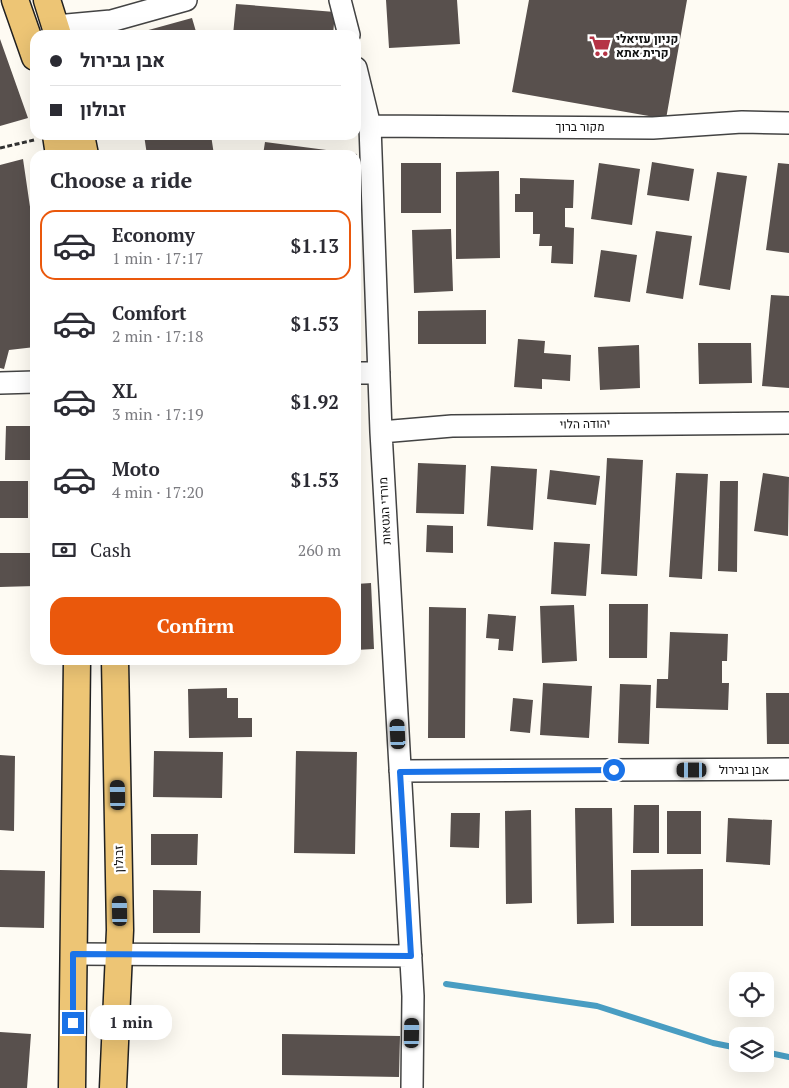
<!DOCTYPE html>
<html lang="en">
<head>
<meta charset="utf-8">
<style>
	:root { --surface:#fff; --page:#f2f2f3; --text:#2b2b33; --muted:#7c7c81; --line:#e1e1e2; --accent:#ea580c }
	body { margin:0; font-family:"PT Serif",Heebo,serif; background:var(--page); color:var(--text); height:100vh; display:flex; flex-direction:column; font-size:19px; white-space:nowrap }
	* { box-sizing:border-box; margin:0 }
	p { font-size:16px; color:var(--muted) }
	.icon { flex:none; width:28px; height:28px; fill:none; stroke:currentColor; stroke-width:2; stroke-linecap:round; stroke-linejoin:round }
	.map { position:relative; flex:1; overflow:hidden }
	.details { position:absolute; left:30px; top:150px; width:331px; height:515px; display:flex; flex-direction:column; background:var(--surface); border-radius:15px; box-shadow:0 5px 20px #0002 }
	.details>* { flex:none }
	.banner { position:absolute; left:30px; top:30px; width:331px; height:110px; border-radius:15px; box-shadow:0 5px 20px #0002; display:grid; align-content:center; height:110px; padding:0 20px; background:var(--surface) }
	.buttons { position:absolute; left:729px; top:972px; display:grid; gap:10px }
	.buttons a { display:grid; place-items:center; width:45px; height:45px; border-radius:10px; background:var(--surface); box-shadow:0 5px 20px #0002; font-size:25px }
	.end { position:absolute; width:22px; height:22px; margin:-11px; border:6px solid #1a73e8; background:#fff; box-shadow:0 0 0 2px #fff }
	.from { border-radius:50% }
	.bubble { position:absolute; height:35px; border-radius:15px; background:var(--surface); box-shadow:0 5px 20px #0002; font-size:16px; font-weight:600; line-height:35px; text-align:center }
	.car { position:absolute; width:15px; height:30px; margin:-15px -8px; border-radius:6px; box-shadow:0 0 4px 1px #0007; background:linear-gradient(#222 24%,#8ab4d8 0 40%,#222 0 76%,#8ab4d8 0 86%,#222 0) }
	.banner b { display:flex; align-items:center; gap:18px; height:48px; font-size:19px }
	.banner b+b { border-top:1px solid var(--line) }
	.banner i { width:12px; height:12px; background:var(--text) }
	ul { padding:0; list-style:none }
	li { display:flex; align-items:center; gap:15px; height:70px; margin:0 10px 8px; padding:0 10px; border:2px solid transparent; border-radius:15px }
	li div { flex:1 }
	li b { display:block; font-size:19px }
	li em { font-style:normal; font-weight:600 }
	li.current { border-color:var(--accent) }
	li>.icon { width:45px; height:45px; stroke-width:1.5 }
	h2 { padding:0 20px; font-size:22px; line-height:60px }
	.pay { display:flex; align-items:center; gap:12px; height:55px; padding:0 20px; font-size:19px }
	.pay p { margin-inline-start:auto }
	.cta { display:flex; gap:10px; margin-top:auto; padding:10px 20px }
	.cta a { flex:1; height:58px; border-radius:15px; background:var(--accent); color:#fff; font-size:20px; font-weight:600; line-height:58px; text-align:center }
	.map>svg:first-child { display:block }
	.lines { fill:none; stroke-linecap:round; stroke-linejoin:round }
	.stream { stroke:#499dc2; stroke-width:6 }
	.building { fill:#58504d }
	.minor-casing { stroke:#434343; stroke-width:24 }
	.major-casing { stroke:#212121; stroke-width:29 }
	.path { stroke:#323232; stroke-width:3; stroke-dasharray:5 2.5; stroke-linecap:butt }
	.minor { stroke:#fff; stroke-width:21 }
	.major { stroke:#edc575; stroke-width:26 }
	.route { stroke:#1a73e8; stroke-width:6 }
	.labels { text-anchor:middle; stroke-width:5; stroke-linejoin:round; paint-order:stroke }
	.poi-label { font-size:12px; font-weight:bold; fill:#101010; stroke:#fff; text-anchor:start }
	.street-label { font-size:12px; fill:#101010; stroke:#fff }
</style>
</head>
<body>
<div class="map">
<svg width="789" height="1088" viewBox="0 0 789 1088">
	<rect width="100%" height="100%" fill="#fefbf3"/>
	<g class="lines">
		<path class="stream" d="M446 984 597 1006 713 1043 738 1048
			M765 1052 789 1057"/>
	</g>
	<path class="building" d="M386 0H457L460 44 389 48Z
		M529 0H687L666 119 512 92Z
		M236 4 335 12 333 35H233Z
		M192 18 197 35H134V34Z
		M0 39 28 118 0 126Z
		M144 135H211L214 155H147Z
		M265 142 357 154V155H263Z
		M23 159 35 241V347L9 350 4 369 0 368V165Z
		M652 162 694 169 689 201 647 195Z
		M401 163H441V213H401Z
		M599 163 640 169 632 225 591 219Z
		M778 163 789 164V253L766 250Z
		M499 171 500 258 456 259V172Z
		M717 172 747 176 730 290 699 285Z
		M520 178 574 180 573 208H565V227L574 228 573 264 551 263 552 246H539L540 234H533V212H515V194H520Z
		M451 229 453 291 414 293 412 230Z
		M656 231 692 236 683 299 646 293Z
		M601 250 637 255 630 302 594 297Z
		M771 295 789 296V388L762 386Z
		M486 310V344H418V311Z
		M518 339 545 341 544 353 571 355 570 381 542 379V389L514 387Z
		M698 343H751L752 383 699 384Z
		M639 345 640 388 600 390 598 347Z
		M6 426H35V460H5Z
		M607 458 643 460 637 576 601 574Z
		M418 463 466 465 464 514 416 513Z
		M491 466 537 469 533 530 487 526Z
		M550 470 600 476 596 505 547 499Z
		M676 473 708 474 702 579 669 577Z
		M763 473 789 477 788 536 754 531Z
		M0 481H28V518H0Z
		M720 481H738L737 572 718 571Z
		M427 525 453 526V553L426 552Z
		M554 542 590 544 586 596 551 594Z
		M0 553H35V586L0 587Z
		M371 583 374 649 356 650V584Z
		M609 604H648L647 658H609Z
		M574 605 577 661 542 663 540 606Z
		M429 607 466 608 465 738H428Z
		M488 614 516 616 513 651 498 650 499 639 486 638Z
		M670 632 728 634 727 661H722V683H729L728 710 656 708 657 679H668Z
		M193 660H226V663L197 664Z
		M543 683 592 686 589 738 540 735Z
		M620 684 651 685 649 744 618 743Z
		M227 688V698H238V718H252V737L189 738 188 689Z
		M766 693H789V744H767Z
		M513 698 533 700 530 733 510 731Z
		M154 751 223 752 222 798 153 797Z
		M296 751 357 752 355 854 294 853Z
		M0 755 15 756 14 831 0 830Z
		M634 805H659V853H633Z
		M575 808H612L614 923 577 924Z
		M531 810 532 903 506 904 505 811Z
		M667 811H701V854H667Z
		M451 813H480L479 848 450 847Z
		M728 818 772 820 770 865 726 862Z
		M151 834H198L197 865H151Z
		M703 869V926H631V870Z
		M0 870 45 871 44 928 0 927Z
		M153 890 201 891 200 933H153Z
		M0 1032 31 1034 27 1088H0Z
		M282 1034 400 1036 399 1077 282 1075Z"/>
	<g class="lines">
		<g class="minor-casing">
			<path id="minor" d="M340 0 349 35
				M56 26 111 21 186 0
				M356 68 370 126 381 432 413 996 412 1088
				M370 126 653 128 742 122 789 123
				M356 373H379
				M0 383 35 382
				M381 432 452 426 789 423
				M400 771 789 769
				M73 954 411 956"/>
		</g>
		<g class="major-casing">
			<path id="major" d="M15 0 35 57
				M47 0 58 35
				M56 135 59 155
				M81 135 85 155
				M72 1088 77 660
				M113 1088 120 930 115 660"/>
		</g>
		<path class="path" d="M0 148 34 140"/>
		<use href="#minor" class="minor"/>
		<use href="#major" class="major"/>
	</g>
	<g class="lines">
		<path class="route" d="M73 1023V954L411 956 400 772 614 770"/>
	</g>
	<defs>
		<g id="supermarket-bare" transform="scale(1.725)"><path d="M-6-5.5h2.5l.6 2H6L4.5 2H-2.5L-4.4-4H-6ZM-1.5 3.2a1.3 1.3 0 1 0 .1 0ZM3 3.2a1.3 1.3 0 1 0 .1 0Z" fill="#b53345" stroke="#fff" stroke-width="2.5" paint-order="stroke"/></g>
	</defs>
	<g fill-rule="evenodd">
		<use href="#supermarket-bare" x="600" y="46"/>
	</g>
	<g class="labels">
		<g class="poi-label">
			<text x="616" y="43">קניון עזיאלי<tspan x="616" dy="14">קרית אתא</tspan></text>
		</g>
		<g class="street-label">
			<text x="580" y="131">מקור ברוך</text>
			<text transform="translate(585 424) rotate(-1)" y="4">יהודה הלוי</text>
			<text transform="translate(385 511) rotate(-93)" y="4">מורדי הגטאות</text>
			<text x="744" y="774">אבן גבירול</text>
			<text transform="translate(119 859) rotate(-91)" y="4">זבולון</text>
		</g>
	</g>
</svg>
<div class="buttons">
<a><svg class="icon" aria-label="locate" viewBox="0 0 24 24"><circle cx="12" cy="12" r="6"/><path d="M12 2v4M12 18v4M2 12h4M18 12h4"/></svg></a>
<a><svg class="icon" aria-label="layers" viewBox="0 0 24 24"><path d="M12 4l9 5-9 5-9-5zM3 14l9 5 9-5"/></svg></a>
</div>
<i class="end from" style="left:614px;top:770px"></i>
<i class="end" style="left:73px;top:1023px"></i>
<div class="bubble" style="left:90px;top:1005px;width:82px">1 min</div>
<i class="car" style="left:398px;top:734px;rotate:357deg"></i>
<i class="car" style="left:692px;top:770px;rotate:270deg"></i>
<i class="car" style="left:118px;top:795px;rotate:359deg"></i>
<i class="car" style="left:120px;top:911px;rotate:359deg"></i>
<i class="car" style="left:412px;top:1033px;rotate:1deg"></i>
<div class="banner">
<b><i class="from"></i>אבן גבירול</b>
<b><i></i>זבולון</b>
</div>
<section class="details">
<h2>Choose a ride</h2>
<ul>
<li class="current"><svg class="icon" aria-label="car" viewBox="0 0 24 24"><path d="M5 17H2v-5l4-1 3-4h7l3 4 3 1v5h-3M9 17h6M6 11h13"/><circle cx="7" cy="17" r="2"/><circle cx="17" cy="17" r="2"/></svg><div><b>Economy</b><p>1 min · 17:17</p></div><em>$1.13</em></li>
<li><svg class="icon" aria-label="car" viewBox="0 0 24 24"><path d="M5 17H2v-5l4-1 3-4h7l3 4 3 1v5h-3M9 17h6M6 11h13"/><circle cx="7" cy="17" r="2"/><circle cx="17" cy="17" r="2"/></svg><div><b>Comfort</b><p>2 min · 17:18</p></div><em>$1.53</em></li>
<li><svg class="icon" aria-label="car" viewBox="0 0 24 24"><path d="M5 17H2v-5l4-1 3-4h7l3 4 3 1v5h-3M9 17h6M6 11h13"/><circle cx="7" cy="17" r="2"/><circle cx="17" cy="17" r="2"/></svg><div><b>XL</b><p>3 min · 17:19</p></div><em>$1.92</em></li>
<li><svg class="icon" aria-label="car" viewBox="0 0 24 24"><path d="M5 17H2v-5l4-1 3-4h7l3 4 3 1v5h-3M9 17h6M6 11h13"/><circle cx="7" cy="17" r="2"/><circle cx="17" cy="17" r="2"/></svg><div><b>Moto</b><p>4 min · 17:20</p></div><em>$1.53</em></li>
</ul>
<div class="pay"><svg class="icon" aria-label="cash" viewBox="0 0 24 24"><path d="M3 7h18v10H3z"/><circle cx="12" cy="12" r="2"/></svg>Cash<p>260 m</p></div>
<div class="cta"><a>Confirm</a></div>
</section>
</div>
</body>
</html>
